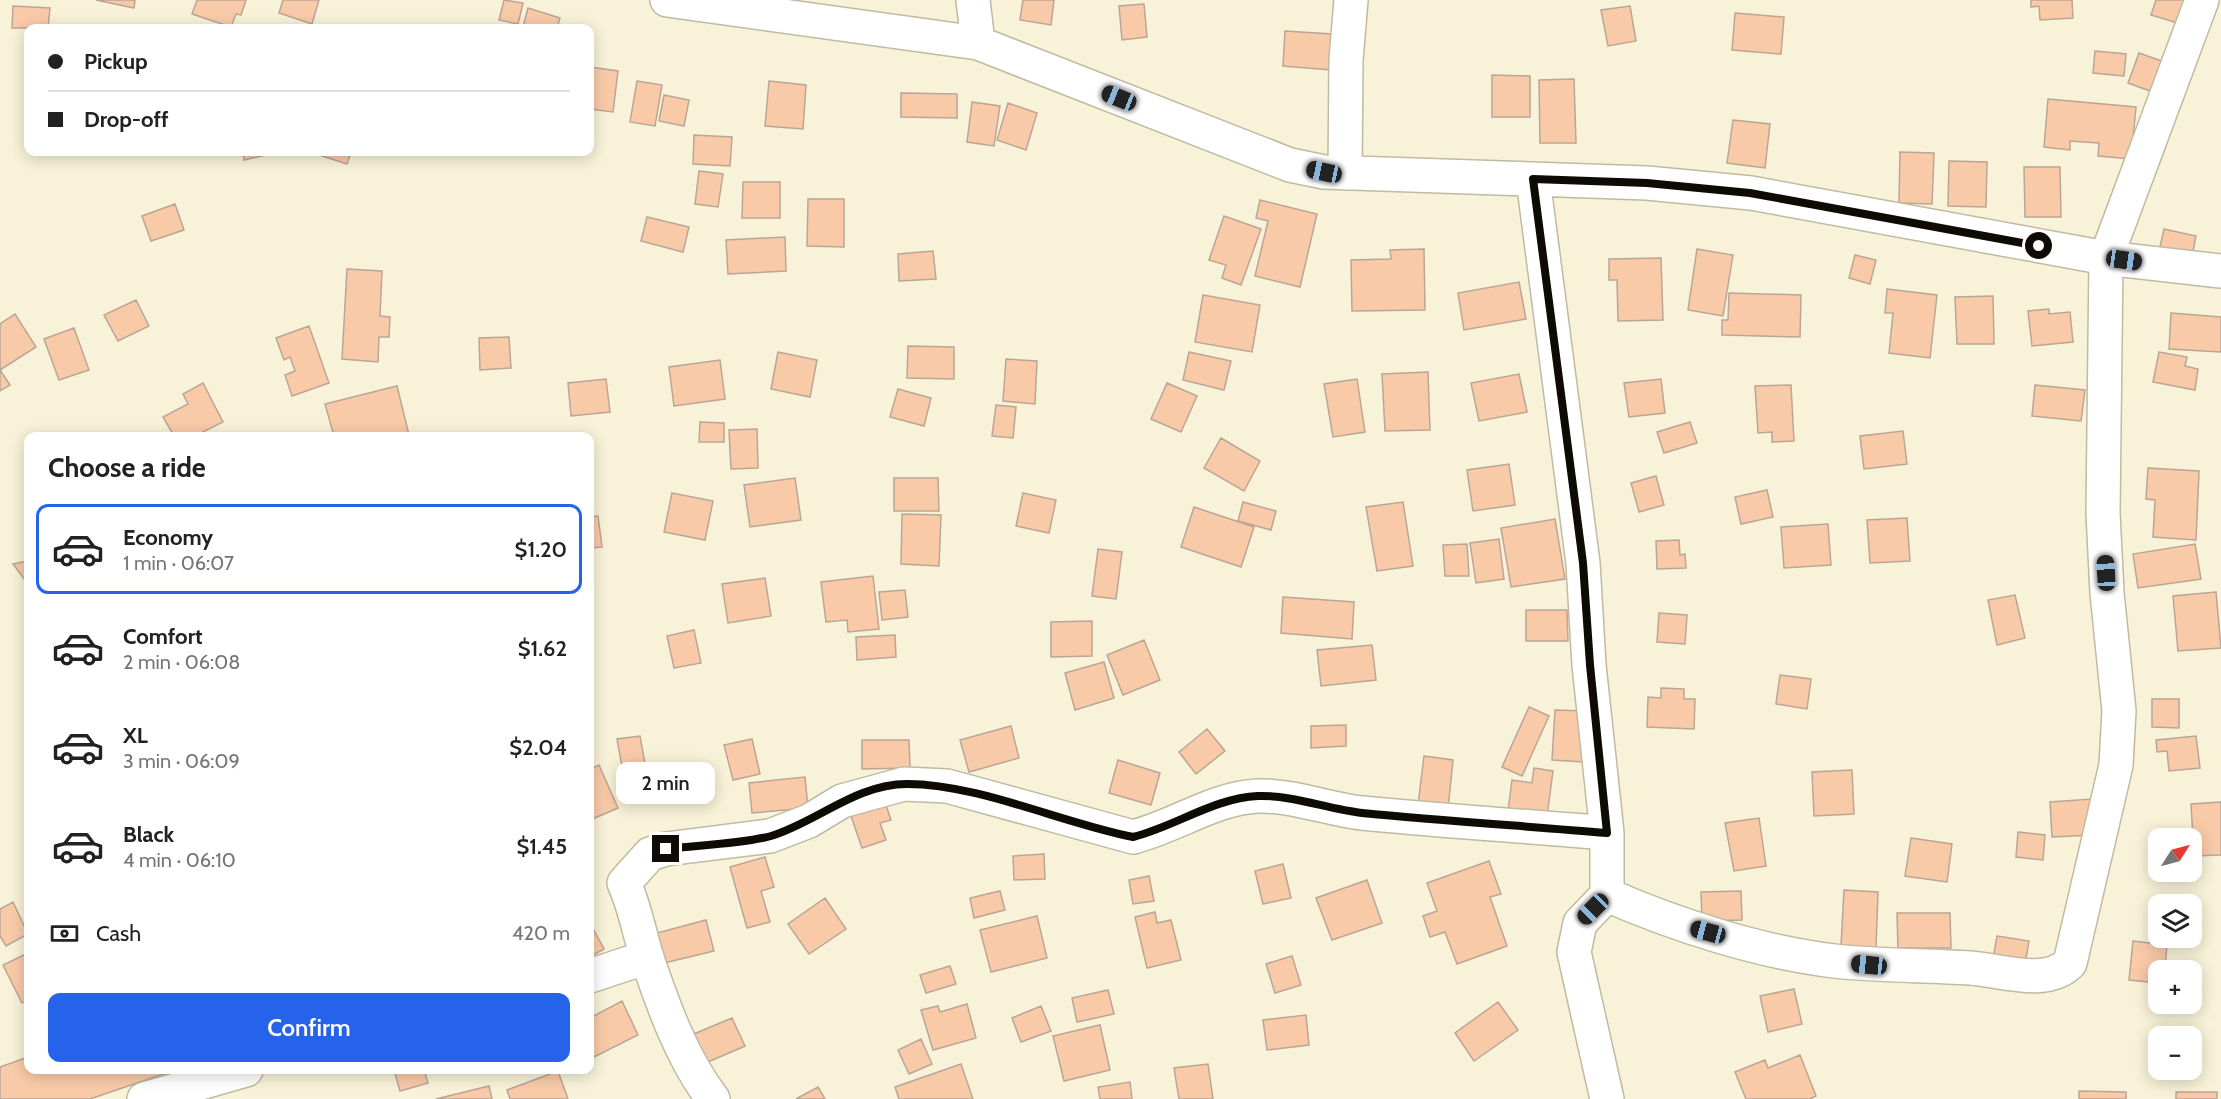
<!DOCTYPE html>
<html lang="en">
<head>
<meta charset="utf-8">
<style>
	:root { --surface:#fff; --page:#f2f2f2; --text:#222; --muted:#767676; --line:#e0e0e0; --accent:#2563eb }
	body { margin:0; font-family:Cabin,sans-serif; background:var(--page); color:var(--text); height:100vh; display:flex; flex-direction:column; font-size:22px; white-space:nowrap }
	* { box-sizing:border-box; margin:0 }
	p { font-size:20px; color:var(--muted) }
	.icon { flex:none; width:33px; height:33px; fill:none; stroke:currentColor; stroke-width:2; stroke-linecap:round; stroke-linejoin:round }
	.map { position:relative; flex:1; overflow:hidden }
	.sheet { position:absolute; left:24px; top:432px; width:570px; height:642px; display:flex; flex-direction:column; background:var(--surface); border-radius:12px; box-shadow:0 3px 15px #0003 }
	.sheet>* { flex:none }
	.top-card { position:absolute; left:24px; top:24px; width:570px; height:132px; border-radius:12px; box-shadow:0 3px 15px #0003; display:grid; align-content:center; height:132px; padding:0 24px; background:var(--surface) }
	.needle { width:39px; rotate:54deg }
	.tools { position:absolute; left:2148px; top:828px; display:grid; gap:12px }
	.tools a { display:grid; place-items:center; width:54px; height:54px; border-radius:12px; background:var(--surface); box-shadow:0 3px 15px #0003; font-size:30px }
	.end { position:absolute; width:27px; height:27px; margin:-14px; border:8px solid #0d0b04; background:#fff; box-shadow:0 0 0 3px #fff }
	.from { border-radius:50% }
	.bubble { position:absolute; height:42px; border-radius:12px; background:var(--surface); box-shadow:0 3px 15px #0003; font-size:20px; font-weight:600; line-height:42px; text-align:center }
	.car { position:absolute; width:18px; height:36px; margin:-18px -9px; border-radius:8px; box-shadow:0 0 4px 2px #0007; background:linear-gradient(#222 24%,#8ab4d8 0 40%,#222 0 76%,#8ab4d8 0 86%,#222 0) }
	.top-card b { display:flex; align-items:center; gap:21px; height:57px; font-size:22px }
	.top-card b+b { border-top:2px solid var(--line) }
	.top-card i { width:15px; height:15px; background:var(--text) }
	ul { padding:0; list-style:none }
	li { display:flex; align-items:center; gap:18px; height:90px; margin:0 12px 9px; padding:0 12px; border:3px solid transparent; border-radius:12px }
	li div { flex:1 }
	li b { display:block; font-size:22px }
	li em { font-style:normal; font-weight:600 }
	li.active { border-color:var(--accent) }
	li>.icon { width:54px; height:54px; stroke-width:1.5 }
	h2 { padding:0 24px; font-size:27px; line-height:72px }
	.pay { display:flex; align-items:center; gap:15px; height:66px; padding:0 24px; font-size:22px }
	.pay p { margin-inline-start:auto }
	.action { display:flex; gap:12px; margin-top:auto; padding:12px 24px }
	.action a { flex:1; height:69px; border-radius:12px; background:var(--accent); color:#fff; font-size:24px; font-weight:600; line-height:69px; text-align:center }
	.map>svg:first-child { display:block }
	.building { fill:#f9caa8; stroke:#bba596; stroke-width:1.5 }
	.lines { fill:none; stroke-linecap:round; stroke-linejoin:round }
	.minor-casing { stroke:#c0baa2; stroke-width:36 }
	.minor { stroke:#fff; stroke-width:33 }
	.route { stroke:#0d0b04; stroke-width:8 }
</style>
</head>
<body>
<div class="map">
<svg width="2221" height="1099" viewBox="0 0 2221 1099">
	<rect width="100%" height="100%" fill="#f8f2d8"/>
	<path class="building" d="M96 0H135L134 8Z
		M197 0H246L241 15 236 14 231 27 192 14Z
		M283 0H319L312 24 279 13Z
		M504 0 523 3 518 24 499 20Z
		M1023 0H1054L1051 25 1020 20Z
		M2031 0H2072L2073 18 2040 20 2039 6 2031 7Z
		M2156 0H2213L2181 24 2151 15Z
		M1144 4 1147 37 1122 40 1119 6Z
		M13 6 50 8 48 28H12Z
		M1630 6 1636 41 1608 46 1601 10Z
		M528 8 560 18 557 28 523 27Z
		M1735 13 1784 17 1781 54 1732 50Z
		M1285 31 1332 34 1331 70 1283 66Z
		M2095 51 2126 54 2124 76 2093 73Z
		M2139 53 2173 65 2161 95 2128 83Z
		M590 67 618 71 613 112 590 109Z
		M1492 75 1530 76V117H1492Z
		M1574 79 1576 143H1540L1539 80Z
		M637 81 662 85 655 126 630 122Z
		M769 81 806 85 803 129 765 126Z
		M901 93 957 94V118L901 117Z
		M664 95 689 100 684 126 659 121Z
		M2048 99 2136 107 2131 159 2098 156 2099 143 2070 141V150L2044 147Z
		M972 102 1000 106 994 146 967 142Z
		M1008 103 1037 113 1026 150 997 140Z
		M1733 120 1770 124 1765 168 1727 163Z
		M694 135 732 137 730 166 693 164Z
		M231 152H279L244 160 243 152 231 155Z
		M310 152H351L347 164Z
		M1900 152 1934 153 1932 204 1899 203Z
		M1949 161 1987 162 1986 207 1948 206Z
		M2024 167H2060L2061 217H2025Z
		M699 171 723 174 718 207 695 204Z
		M743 182H780V218H742Z
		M808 199H844V247L807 246Z
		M1260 200 1317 214 1300 287 1255 276 1268 221 1256 218Z
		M175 204 184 230 151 241 142 216Z
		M1224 216 1261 229 1241 285 1222 278 1226 265 1209 260Z
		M647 217 689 227 683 252 641 241Z
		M2164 229 2196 236 2192 256 2157 260Z
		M785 237 786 271 728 274 726 240Z
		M1424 249 1425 310 1352 311 1351 260 1391 259 1390 250Z
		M1697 249 1733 255 1723 316 1688 310Z
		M933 251 936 279 899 281 898 254Z
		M1855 255 1876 260 1870 284 1849 278Z
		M1661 258 1663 320 1618 321 1617 280H1609V259Z
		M347 269 382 271 380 316 390 317 389 337H379L378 362 342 359Z
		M1519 282 1526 319 1464 330 1458 293Z
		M1887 289 1937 295 1930 358 1889 353 1893 313H1885Z
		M1729 293 1801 295 1800 337 1722 335V320H1728Z
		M1203 295 1260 305 1252 352 1195 342Z
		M1993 296 1994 344H1957L1955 297Z
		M136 300 149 326 118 341 104 315Z
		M2049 309V314L2070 312 2073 342 2032 346 2028 311Z
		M2171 313 2221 317V352L2169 349Z
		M15 314 36 347 0 370 10 385 0 391V324Z
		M309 326 329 383 292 396 285 375 295 371 290 357 284 360 276 338Z
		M74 328 89 370 59 380 44 339Z
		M509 337 511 368 480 370 479 338Z
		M908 346 954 347V379L907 378Z
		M778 352 817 360 810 397 771 389Z
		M1189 352 1231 361 1224 390 1183 380Z
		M2159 352 2187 357 2185 366 2198 369 2195 390 2153 382Z
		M1006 359 1037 361 1035 404 1003 401Z
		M720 360 725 399 674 406 669 367Z
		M1428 372 1430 430 1385 431 1382 374Z
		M1519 374 1527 412 1479 421 1471 383Z
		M606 379 610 412 571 416 568 383Z
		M1357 379 1365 432 1333 437 1324 384Z
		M1661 379 1665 413 1629 417 1624 383Z
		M203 383 223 422 195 436H174L163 417 188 404 183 394Z
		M1167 383 1197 396 1181 432 1151 419Z
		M1791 385 1794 441 1772 442V432L1758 433 1755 386Z
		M2035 385 2085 390 2081 421 2032 416Z
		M397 386 409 435 334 436 325 404Z
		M898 389 931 398 924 426 890 417Z
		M996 405 1016 407 1013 438 992 436Z
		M700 422 724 423V442H699Z
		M1690 422 1697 443 1664 453 1657 432Z
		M757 429 758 468 731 469 729 430Z
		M1903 431 1907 464 1864 469 1860 436Z
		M1221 438 1260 461 1244 491 1204 468Z
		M1509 464 1515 505 1473 511 1467 470Z
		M2148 468 2199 471 2196 540 2153 537 2155 500 2146 499Z
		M1656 476 1664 505 1639 512 1631 483Z
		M795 478 801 520 750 527 744 485Z
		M894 478H938L939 511H894Z
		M1767 490 1773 517 1741 524 1735 497Z
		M672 493 713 501 705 540 664 532Z
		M1023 493 1056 500 1049 533 1016 526Z
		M1243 502 1276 511 1271 530 1238 521Z
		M1403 502 1413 566 1377 571 1366 507Z
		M1194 507 1254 527 1241 567 1181 547Z
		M902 514 941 515 939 566 901 564Z
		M598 516 602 547 590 548V517Z
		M1907 518 1910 561 1870 563 1867 520Z
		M1555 519 1565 579 1511 587 1501 528Z
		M1828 524 1831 565 1784 568 1781 527Z
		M1499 539 1504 579 1476 583 1470 543Z
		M1679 540 1680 555 1685 554 1686 568 1657 569 1656 541Z
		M1467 544 1469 576H1445L1443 545Z
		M2195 544 2201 579 2138 588 2133 554Z
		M1098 549 1122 552 1116 599 1092 596Z
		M28 561V584L13 564Z
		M873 576 879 629 848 632 847 620 826 622 821 582Z
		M765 578 771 616 728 623 722 584Z
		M905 590 908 617 882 620 879 592Z
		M2216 592 2221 648 2178 651 2173 596Z
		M2015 595 2025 638 1997 645 1988 600Z
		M1283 597 1354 602 1352 639 1281 633Z
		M1526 610H1567L1568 641H1526Z
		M1659 613 1687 615 1685 644 1657 642Z
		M1092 621V656L1051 657V622Z
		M694 630 701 663 674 668 667 636Z
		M895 635 896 657 857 660 856 637Z
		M1144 640 1160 680 1123 695 1107 655Z
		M1372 645 1376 680 1321 686 1317 650Z
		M1104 662 1114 698 1075 710 1065 673Z
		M1780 675 1811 679 1807 709 1776 704Z
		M1661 688 1684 689V699H1695L1694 729 1647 727 1648 697 1661 698Z
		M2152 699H2179V728L2152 727Z
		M1529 707 1549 716 1522 776 1502 767Z
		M1555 710 1587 711 1584 762 1552 760Z
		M1346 725V746L1311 748V726Z
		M1011 726 1019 758 969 772 960 740Z
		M1207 729 1225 751 1196 774 1179 752Z
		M640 736 646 769 623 772 617 739Z
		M2196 736 2200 768 2169 771 2167 751 2157 752 2156 740Z
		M752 739 760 774 733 780 724 745Z
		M862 740H909L910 768 862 769Z
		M1424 756 1453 760 1448 809 1418 805Z
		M1118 760 1160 773 1151 805 1109 793Z
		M599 765 618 808 590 820V769Z
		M683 765 685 771 704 766 710 793 670 802 662 769Z
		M1534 768 1553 771 1547 816 1508 811 1512 780 1532 783Z
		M1852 770 1854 814 1814 816 1812 772Z
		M805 777 808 808 752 813 749 783Z
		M2092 799 2094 835 2052 837 2050 802Z
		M2221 802V855L2194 856 2191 804Z
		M886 805 891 820 880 823 886 840 862 848 851 816Z
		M1759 818 1766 866 1734 871 1725 823Z
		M2018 832 2045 835 2043 860 2016 857Z
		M1911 838 1952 844 1947 882 1905 876Z
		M1044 854 1045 879 1014 880 1013 856Z
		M765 857 774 887 761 891 770 922 747 928 730 867Z
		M1489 861 1501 894 1490 897 1507 946 1457 964 1445 932 1430 937 1423 916 1437 911 1427 883Z
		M1283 864 1291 898 1263 904 1255 871Z
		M1149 876 1154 901 1133 904 1129 880Z
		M1367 880 1382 923 1332 940 1316 898Z
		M1844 890 1878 892 1876 948 1841 946Z
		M1000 891 1005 910 974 918 970 898Z
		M1741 891 1742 920 1702 921 1701 892Z
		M825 898 846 929 809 954 788 924Z
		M13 902 28 934 6 946 0 936V909Z
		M1155 912 1157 923 1171 920 1181 960 1147 968 1135 917Z
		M1897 913H1950L1951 948H1898Z
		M1037 916 1047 958 991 972 980 930Z
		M706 920 714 951 664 963 657 933Z
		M590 923 604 949 590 957Z
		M1997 936 2029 941 2024 970 1992 964Z
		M2133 941 2167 945 2165 970H2158V983L2129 980Z
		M28 953V999L22 1003 3 965Z
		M1292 956 1301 985 1275 993 1266 964Z
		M950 966 956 984 926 993 920 975Z
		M1794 989 1802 1024 1768 1032 1760 996Z
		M1108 990 1114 1014 1077 1022 1072 998Z
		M622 1001 638 1035 590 1059V1018Z
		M1498 1002 1518 1030 1474 1061 1455 1033Z
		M967 1004 976 1038 933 1050 921 1010 938 1006 940 1012Z
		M1041 1006 1051 1031 1021 1042 1012 1018Z
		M1306 1015 1309 1045 1267 1050 1263 1020Z
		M732 1018 745 1046 701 1065 689 1036Z
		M1100 1025 1110 1070 1064 1081 1053 1036Z
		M921 1039 932 1064 909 1074 898 1050Z
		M1800 1055 1816 1096 1810 1099H1746L1735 1072 1765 1060 1768 1068Z
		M28 1057V1070H175L90 1099H0V1067Z
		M961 1064 973 1099H899L895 1087Z
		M1208 1064 1213 1099H1179L1174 1068Z
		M394 1070H424L428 1083 400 1091Z
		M558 1071 568 1099H510L507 1090Z
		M1130 1082 1132 1099H1100L1098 1087Z
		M489 1086 492 1099H436Z
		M818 1087 825 1099H796Z
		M2079 1091 2126 1092V1099H2079Z
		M2176 1092H2217V1099H2176Z"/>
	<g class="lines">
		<g class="minor-casing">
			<path id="minor" d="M667 0 978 43 1290 165 1324 172 1647 183 1751 193 2106 258 2221 271
				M973 0 978 43
				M1345 173 1346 60 1351 0
				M1533 179 1583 563 1589 665 1607 833V895L1580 923 1574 952 1607 1099
				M1607 895C1676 925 1759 952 1834 961 1879 966 1925 965 1970 968 2001 970 2046 987 2070 963L2116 765 2119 711 2107 593 2103 513 2106 258 2202 0
				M590 976 647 957
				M144 1099 246 1070
				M713 1099C682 1059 663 1005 647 958 639 932 635 907 624 883L650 854 666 849 770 836 809 821 842 801 904 784 947 786 1133 837C1176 826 1214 798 1258 796 1293 795 1327 809 1362 813 1443 821 1525 826 1607 833"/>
		</g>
		<use href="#minor" class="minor"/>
	</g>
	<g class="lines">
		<path class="route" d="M666 849C698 845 741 844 771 836 817 822 856 784 907 784 978 784 1062 823 1133 837 1176 826 1214 798 1258 796 1293 795 1327 809 1362 813 1443 821 1525 826 1607 833L1590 665 1583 563 1533 179 1647 183 1750 193 2039 246"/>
	</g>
</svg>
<div class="tools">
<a><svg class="needle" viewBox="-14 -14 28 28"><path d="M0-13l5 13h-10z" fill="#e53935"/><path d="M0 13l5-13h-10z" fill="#767676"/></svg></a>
<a><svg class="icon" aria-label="layers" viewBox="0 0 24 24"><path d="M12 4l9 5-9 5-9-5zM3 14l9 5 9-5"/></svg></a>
<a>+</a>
<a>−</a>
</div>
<i class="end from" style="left:2039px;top:246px"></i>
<i class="end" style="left:666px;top:849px"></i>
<div class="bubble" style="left:616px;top:762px;width:99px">2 min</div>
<i class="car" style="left:1119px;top:98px;rotate:292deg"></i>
<i class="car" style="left:1324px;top:172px;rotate:282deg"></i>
<i class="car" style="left:2124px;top:260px;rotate:98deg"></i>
<i class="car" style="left:2106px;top:573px;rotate:357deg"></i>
<i class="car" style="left:1593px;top:909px;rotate:225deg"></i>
<i class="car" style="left:1708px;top:932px;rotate:285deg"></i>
<i class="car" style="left:1869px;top:965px;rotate:276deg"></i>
<div class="top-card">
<b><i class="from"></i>Pickup</b>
<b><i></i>Drop-off</b>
</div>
<section class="sheet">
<h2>Choose a ride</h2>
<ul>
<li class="active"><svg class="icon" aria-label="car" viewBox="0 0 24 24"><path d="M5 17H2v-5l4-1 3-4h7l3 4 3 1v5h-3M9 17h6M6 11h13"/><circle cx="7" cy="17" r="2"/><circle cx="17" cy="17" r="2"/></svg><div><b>Economy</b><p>1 min · 06:07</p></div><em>$1.20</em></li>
<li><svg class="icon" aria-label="car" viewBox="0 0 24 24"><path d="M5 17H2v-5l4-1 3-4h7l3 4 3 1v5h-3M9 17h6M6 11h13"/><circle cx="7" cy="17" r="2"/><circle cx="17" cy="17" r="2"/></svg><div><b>Comfort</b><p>2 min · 06:08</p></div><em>$1.62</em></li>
<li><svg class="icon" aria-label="car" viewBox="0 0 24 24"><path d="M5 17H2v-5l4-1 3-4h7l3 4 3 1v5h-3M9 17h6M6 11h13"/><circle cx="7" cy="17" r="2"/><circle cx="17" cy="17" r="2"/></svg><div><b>XL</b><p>3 min · 06:09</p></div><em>$2.04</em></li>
<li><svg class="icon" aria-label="car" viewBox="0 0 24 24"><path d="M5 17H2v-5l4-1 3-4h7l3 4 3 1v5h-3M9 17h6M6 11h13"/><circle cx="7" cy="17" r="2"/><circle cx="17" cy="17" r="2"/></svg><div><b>Black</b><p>4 min · 06:10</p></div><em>$1.45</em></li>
</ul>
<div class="pay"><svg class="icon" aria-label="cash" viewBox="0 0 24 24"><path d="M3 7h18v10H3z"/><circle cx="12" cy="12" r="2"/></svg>Cash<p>420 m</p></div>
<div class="action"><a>Confirm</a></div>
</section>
</div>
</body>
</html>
